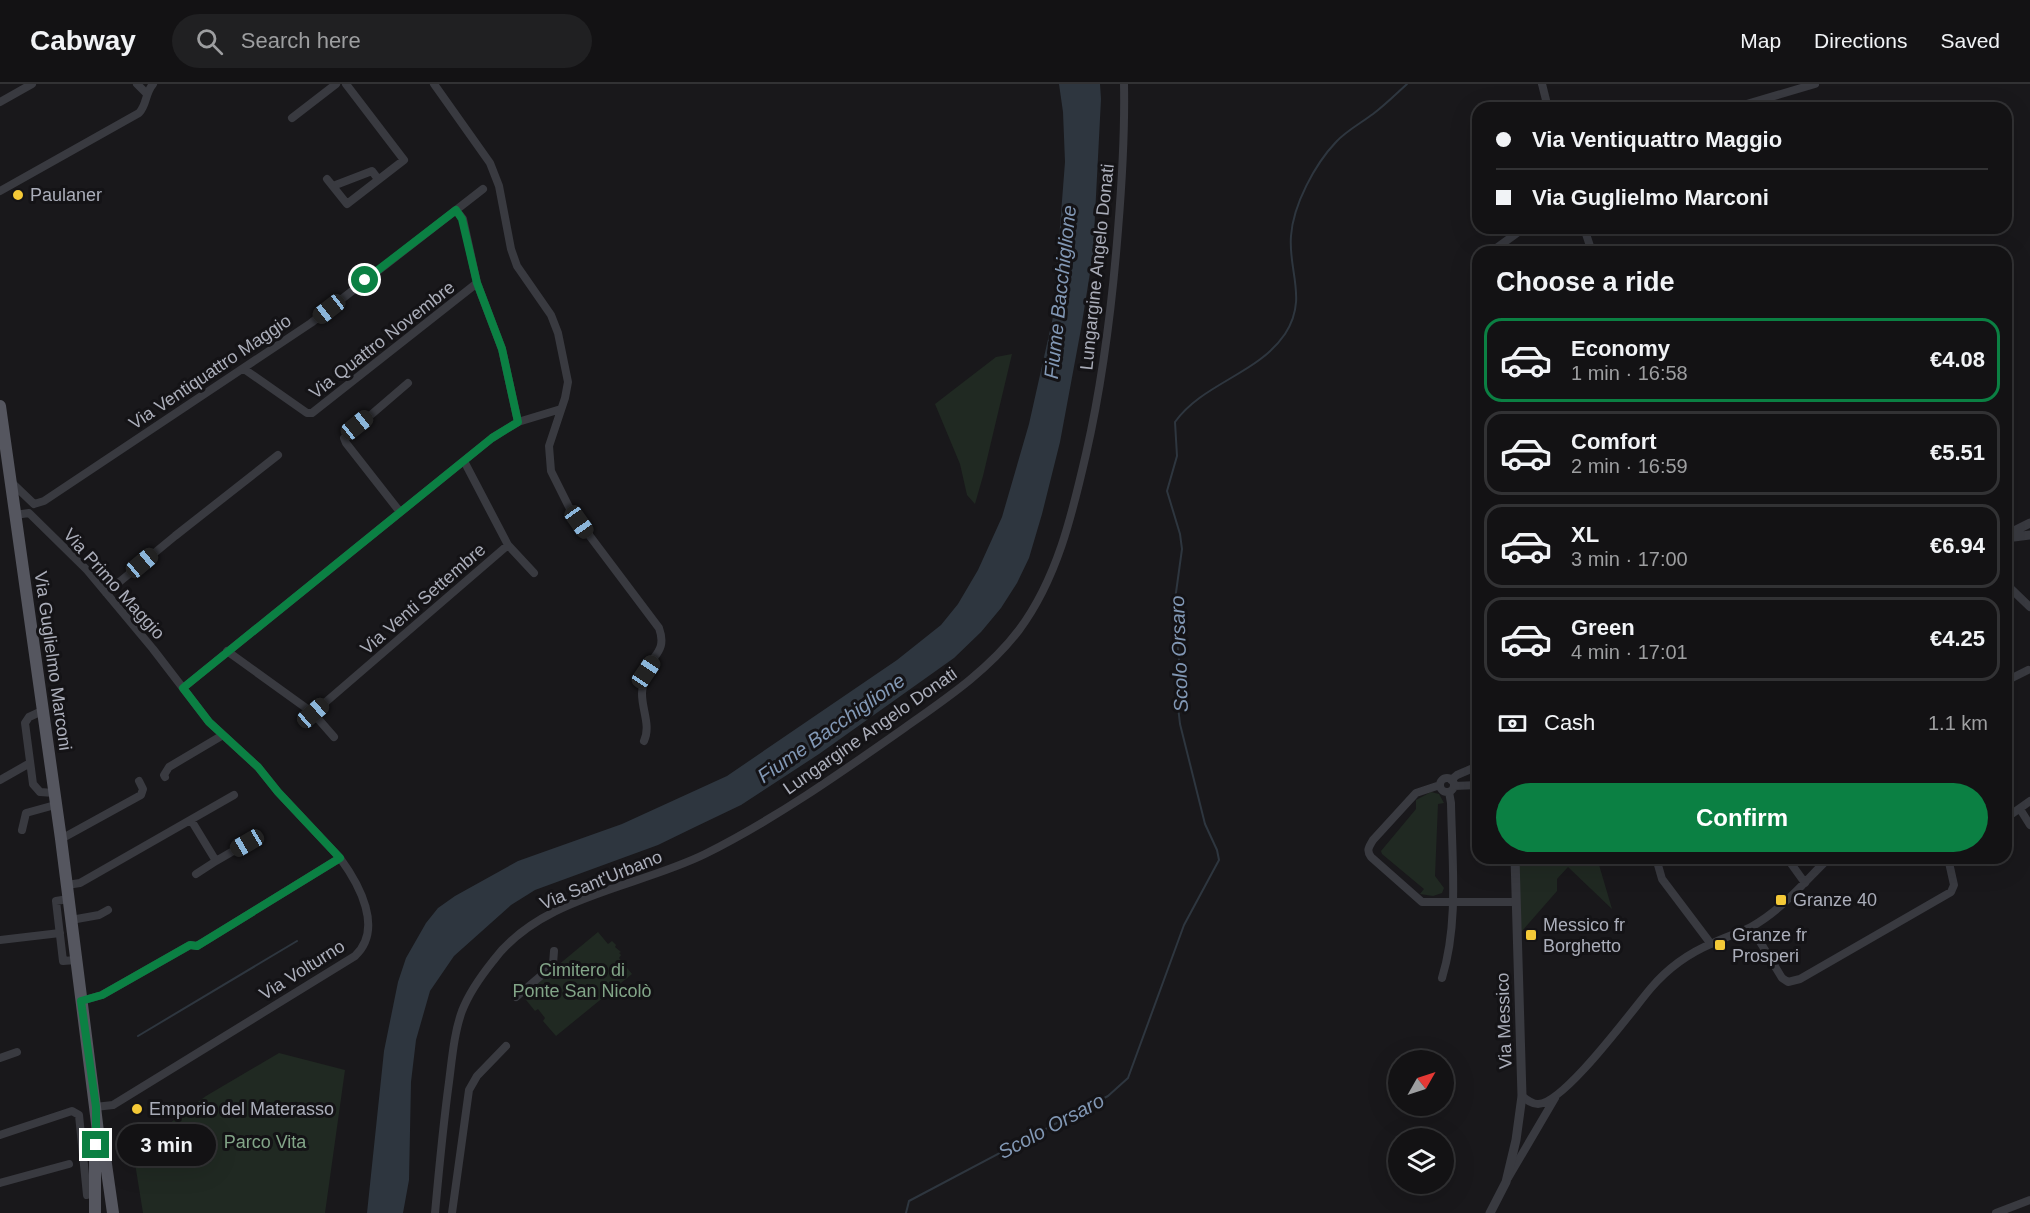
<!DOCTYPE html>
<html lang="en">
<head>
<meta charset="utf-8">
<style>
	:root { --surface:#131214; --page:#202022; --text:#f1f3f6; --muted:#9d9ea0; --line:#323234; --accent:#0b8043 }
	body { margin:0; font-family:Helvetica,sans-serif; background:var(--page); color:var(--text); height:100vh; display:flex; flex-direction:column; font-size:22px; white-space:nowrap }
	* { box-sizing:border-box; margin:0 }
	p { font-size:20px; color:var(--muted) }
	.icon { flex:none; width:33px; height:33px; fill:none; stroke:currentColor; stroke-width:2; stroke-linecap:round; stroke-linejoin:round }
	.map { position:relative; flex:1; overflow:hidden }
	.panel { position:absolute; left:1472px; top:162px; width:540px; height:618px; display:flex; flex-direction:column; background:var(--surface); border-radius:18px; box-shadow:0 6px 24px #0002,0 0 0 2px var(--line) }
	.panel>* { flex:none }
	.top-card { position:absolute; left:1472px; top:18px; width:540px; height:132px; border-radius:18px; box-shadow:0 6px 24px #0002,0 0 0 2px var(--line); display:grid; align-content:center; height:132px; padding:0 24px; background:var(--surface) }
	.needle { width:39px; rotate:51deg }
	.buttons { position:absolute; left:1388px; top:966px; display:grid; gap:12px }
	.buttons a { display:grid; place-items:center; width:66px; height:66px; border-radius:50%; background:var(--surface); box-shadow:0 6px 24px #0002,0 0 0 2px var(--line); font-size:30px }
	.end { position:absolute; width:27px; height:27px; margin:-14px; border:8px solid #0b8043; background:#fff; box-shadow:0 0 0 3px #fff }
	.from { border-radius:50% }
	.bubble { position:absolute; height:42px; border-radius:21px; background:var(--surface); box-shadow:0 6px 24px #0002,0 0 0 2px var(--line); font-size:20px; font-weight:600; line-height:42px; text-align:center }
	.car { position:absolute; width:18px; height:36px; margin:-18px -9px; border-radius:8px; box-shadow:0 0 4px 2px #0007; background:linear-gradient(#222 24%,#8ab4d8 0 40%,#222 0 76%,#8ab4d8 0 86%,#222 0) }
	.top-card b { display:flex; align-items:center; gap:21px; height:57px; font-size:22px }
	.top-card b+b { border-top:2px solid var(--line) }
	.top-card i { width:15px; height:15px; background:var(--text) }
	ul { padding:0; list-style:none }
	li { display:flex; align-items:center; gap:18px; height:84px; margin:0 12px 9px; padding:0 12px; border:3px solid var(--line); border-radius:18px }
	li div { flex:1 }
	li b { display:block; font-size:22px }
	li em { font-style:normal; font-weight:600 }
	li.selected { border-color:var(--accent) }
	li>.icon { width:54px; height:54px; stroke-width:1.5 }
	h2 { padding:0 24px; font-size:27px; line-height:72px }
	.pay { display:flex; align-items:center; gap:15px; height:66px; padding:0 24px; font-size:22px }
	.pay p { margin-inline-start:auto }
	.cta { display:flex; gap:12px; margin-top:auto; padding:12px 24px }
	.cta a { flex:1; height:69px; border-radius:36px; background:var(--accent); color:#fff; font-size:24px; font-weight:600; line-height:69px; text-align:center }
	header { display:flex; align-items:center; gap:36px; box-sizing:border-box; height:84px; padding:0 30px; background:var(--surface); border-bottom:2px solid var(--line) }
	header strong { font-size:28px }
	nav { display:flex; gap:33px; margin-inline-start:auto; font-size:21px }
	.search { width:420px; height:54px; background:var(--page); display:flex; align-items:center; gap:15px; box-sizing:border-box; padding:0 21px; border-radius:33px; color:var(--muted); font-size:22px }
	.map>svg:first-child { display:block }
	.green { fill:#202922 }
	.water { fill:#2e363f }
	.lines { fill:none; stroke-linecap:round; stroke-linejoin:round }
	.stream { stroke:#2e363f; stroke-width:2 }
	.minor { stroke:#393a40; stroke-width:8 }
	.tertiary { stroke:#393a40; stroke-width:9 }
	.primary { stroke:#55565f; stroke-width:12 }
	.route { stroke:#0b8043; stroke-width:8 }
	.poi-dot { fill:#f4c937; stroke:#141316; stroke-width:2 }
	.labels { text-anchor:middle; stroke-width:6; stroke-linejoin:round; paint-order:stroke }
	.poi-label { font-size:18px; fill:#abaeba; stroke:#141316; text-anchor:start }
	.street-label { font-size:18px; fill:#abaeba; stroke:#141316 }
	.park-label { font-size:18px; fill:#82a588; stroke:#141316 }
	.water-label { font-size:20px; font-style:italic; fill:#8298b5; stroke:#141316 }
</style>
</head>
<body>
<header>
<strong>Cabway</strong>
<div class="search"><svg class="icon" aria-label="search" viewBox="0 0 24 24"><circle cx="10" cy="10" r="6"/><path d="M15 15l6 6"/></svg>Search here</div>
<nav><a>Map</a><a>Directions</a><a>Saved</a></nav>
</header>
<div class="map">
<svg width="2030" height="1129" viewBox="0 0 2030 1129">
	<rect width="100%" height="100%" fill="#19181b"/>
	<path class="green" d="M1012 270 983 392 975 420 967 411 960 380 935 320 996 273Z
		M1431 708 1439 710 1444 719 1438 720 1435 792 1444 804 1442 809 1433 812 1420 810 1424 805 1382 770 1381 767 1416 725V716Z
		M1512 774H1597L1612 825 1568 783 1557 795V807L1515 855Z
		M598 848 608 860 612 857 616 861 615 863 621 868 619 869 621 871 619 874 632 890 556 952 543 937 545 934 538 925 535 927 522 911Z
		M279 969 345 986 325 1129H143L133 1067 206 1012Z"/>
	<path class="water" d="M1059 0H1100L1101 15 1093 170 1081 245 1060 358 1042 430 1029 474 1017 499 1001 524 981 548 954 574 819 670 741 721 695 743 658 761 535 806 511 821 454 872 430 907 416 956 411 998 409 1096 403 1129H367L384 967 398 898 406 874 426 839 438 824 455 812 518 777 622 740 727 692 897 576 941 541 958 520 978 486 1002 433 1029 340 1053 233 1065 78 1063 28Z"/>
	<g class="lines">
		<path class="stream" d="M138 952 297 857
			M906 1129 909 1117 1108 1012 1128 994 1184 841 1219 776 1217 766 1205 740 1180 640 1177 614 1179 576 1174 523 1182 465 1180 450 1167 407 1177 372 1175 338C1203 299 1258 290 1285 250 1308 215 1288 187 1291 152 1293 121 1315 80 1336 58 1346 47 1361 39 1373 30 1385 21 1396 10 1407 0"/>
		<path class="minor" d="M137 0 147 10
			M434 0 490 79 499 102 511 165 517 182 551 231 558 249 568 298 565 314 549 362 551 387 571 427 659 544C668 569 650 571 645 591 644 597 642 604 642 610 642 626 651 642 644 657
			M1542 0 1548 24
			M0 18 32 0
			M1733 24 1815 0
			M292 34 336 0
			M327 95 347 120 404 76 346 0
			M333 102 372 87 378 95
			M0 107 139 29C147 21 145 9 153 0
			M456 126 463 135 477 199 502 265 518 338
			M1584 144 1592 168
			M1495 165 1524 144
			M244 285 307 329H312L477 199
			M464 377 508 461 534 489
			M11 398 34 420
			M34 420 44 417 311 239 483 105
			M400 428 346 359 344 354 408 299
			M15 431 29 429 87 486 153 565 209 638 258 683 278 708 340 774C359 800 384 845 355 872L113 1021 95 1023
			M2006 500 2030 523
			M106 509 175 452 278 371
			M227 567 313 629 508 461
			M2006 597 2028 586
			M183 604 492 354 518 338 561 325
			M42 627 29 633 25 639 33 700 40 708 54 709
			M313 629 334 653
			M165 693 164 691 169 683 223 651
			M1440 701a7 7 0 1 1 14 0a7 7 0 1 1-14 0Z
			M0 696 30 679
			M1451 696 1457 691 1478 682
			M1440 701 1416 709 1373 756C1369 763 1366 766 1371 773L1422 818H1516
			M1454 702 1478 701
			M2020 725 2030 741
			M2006 734 2030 717
			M191 736 216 777 247 759
			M22 746 26 729 55 721
			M61 755 141 711 143 705 139 697
			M1656 774 1662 795 1711 860
			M1787 774 1805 799
			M196 790 216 777
			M67 801 80 799 234 711
			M68 815 56 817 63 877 76 876
			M71 836 99 831 108 826
			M1751 843 1782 894 1788 898 1800 895 1951 808 1954 801 1948 774
			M0 856 60 849
			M1442 894C1459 839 1452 776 1451 719L1449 708
			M516 913 550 884 553 880 554 867
			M81 917 102 911 190 861 197 862 340 774
			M0 974 17 968
			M1522 1012C1527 1016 1532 1020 1538 1020 1564 1020 1633 925 1651 904 1668 884 1689 869 1713 859 1725 853 1739 849 1751 843 1782 826 1804 798 1829 774
			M0 1051 72 1027 79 1031 87 1111
			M1508 1094 1555 1014
			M0 1099 69 1080
			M435 1129C439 1085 443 1042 449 998 452 975 454 949 462 927 469 909 481 892 493 877 541 812 636 804 705 770 775 735 839 690 903 645 944 616 988 587 1019 546 1057 495 1072 431 1086 370 1103 296 1112 222 1118 146 1122 97 1125 49 1124 0
			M452 1129 469 1006 477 992 506 962
			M1996 1129 2030 1116"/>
		<path class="tertiary" d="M2006 451 2030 439
			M2006 454 2030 451
			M1490 1129 1506 1098 1516 1056 1522 1012 1515 774"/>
		<path class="primary" d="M0 322 61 755 95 1023 98 1048 95 1074V1129
			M100 1055 105 1073 113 1129"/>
	</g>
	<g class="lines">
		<path class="route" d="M96 1061V1023L81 917 102 911 190 861 197 862 340 774 278 708 258 683 209 638 183 604 492 354 518 338 502 265 477 199 462 135 456 126 365 196"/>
	</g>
	<g class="poi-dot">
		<circle cx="18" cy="111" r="6"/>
		<rect x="1775" y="810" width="12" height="12" rx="3"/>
		<rect x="1525" y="845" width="12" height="12" rx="3"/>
		<rect x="1714" y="855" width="12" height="12" rx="3"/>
		<circle cx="137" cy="1025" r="6"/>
	</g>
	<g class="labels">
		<g class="poi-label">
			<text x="30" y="117">Paulaner</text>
			<text x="1793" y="822">Granze 40</text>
			<text x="1543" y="847">Messico fr<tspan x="1543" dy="21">Borghetto</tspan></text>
			<text x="1732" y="857">Granze fr<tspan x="1732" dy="21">Prosperi</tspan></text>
			<text x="149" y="1031">Emporio del Materasso</text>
		</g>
		<g class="street-label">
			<text transform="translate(1097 183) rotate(-84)" y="6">Lungargine Angelo Donati</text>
			<text transform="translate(382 256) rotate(-38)" y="6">Via Quattro Novembre</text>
			<text transform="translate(210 288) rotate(-34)" y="6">Via Ventiquattro Maggio</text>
			<text transform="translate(114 500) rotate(48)" y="6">Via Primo Maggio</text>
			<text transform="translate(423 515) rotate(-41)" y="6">Via Venti Settembre</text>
			<text transform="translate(53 577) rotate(82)" y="6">Via Guglielmo Marconi</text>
			<text transform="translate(870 647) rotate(-35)" y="6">Lungargine Angelo Donati</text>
			<text transform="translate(601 796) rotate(-22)" y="6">Via Sant'Urbano</text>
			<text transform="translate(302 886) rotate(-32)" y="6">Via Volturno</text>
			<text transform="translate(1504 937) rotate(-92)" y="6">Via Messico</text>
		</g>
		<g class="park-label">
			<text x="582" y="892">Cimitero di<tspan x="582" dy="21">Ponte San Nicolò</tspan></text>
			<text x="265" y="1064">Parco Vita</text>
		</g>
		<g class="water-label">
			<text transform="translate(1060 208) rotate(-84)" y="7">Fiume Bacchiglione</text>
			<text transform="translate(1179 570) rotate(-92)" y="7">Scolo Orsaro</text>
			<text transform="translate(831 644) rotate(-35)" y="7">Fiume Bacchiglione</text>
			<text transform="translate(1051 1042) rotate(-28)" y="7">Scolo Orsaro</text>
		</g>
	</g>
</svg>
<div class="buttons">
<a><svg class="needle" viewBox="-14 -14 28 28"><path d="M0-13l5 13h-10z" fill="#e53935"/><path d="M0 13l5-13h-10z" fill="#9d9ea0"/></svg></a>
<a><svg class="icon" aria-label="layers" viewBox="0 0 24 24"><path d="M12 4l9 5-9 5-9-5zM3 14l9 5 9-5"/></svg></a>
</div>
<i class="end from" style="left:365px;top:196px"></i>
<i class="end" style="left:96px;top:1061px"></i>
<div class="bubble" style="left:117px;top:1040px;width:99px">3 min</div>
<i class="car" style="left:329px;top:225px;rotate:232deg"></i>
<i class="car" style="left:357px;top:341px;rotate:51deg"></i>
<i class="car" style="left:579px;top:438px;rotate:145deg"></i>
<i class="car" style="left:142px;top:479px;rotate:50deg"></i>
<i class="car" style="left:646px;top:588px;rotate:34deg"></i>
<i class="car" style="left:313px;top:629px;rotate:49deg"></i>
<i class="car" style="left:247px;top:759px;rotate:240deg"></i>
<div class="top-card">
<b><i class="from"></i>Via Ventiquattro Maggio</b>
<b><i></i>Via Guglielmo Marconi</b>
</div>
<section class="panel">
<h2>Choose a ride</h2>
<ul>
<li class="selected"><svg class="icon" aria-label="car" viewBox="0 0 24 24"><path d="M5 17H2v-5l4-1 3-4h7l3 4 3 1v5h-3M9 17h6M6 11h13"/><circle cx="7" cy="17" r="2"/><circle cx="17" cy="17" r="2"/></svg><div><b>Economy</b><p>1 min · 16:58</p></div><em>€4.08</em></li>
<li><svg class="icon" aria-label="car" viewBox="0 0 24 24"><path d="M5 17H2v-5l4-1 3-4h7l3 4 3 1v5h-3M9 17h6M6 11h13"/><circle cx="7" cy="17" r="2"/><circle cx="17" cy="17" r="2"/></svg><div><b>Comfort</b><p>2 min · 16:59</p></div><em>€5.51</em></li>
<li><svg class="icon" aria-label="car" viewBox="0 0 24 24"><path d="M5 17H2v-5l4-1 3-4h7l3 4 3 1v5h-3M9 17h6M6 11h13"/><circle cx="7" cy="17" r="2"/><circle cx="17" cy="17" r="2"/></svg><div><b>XL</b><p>3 min · 17:00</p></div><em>€6.94</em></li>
<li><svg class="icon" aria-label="car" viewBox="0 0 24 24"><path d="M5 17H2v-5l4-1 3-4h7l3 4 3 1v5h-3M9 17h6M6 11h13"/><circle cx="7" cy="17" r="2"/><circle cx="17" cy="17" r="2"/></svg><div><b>Green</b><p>4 min · 17:01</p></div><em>€4.25</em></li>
</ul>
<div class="pay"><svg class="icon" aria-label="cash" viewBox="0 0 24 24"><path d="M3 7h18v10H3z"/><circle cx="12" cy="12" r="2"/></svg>Cash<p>1.1 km</p></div>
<div class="cta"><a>Confirm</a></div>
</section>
</div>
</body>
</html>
